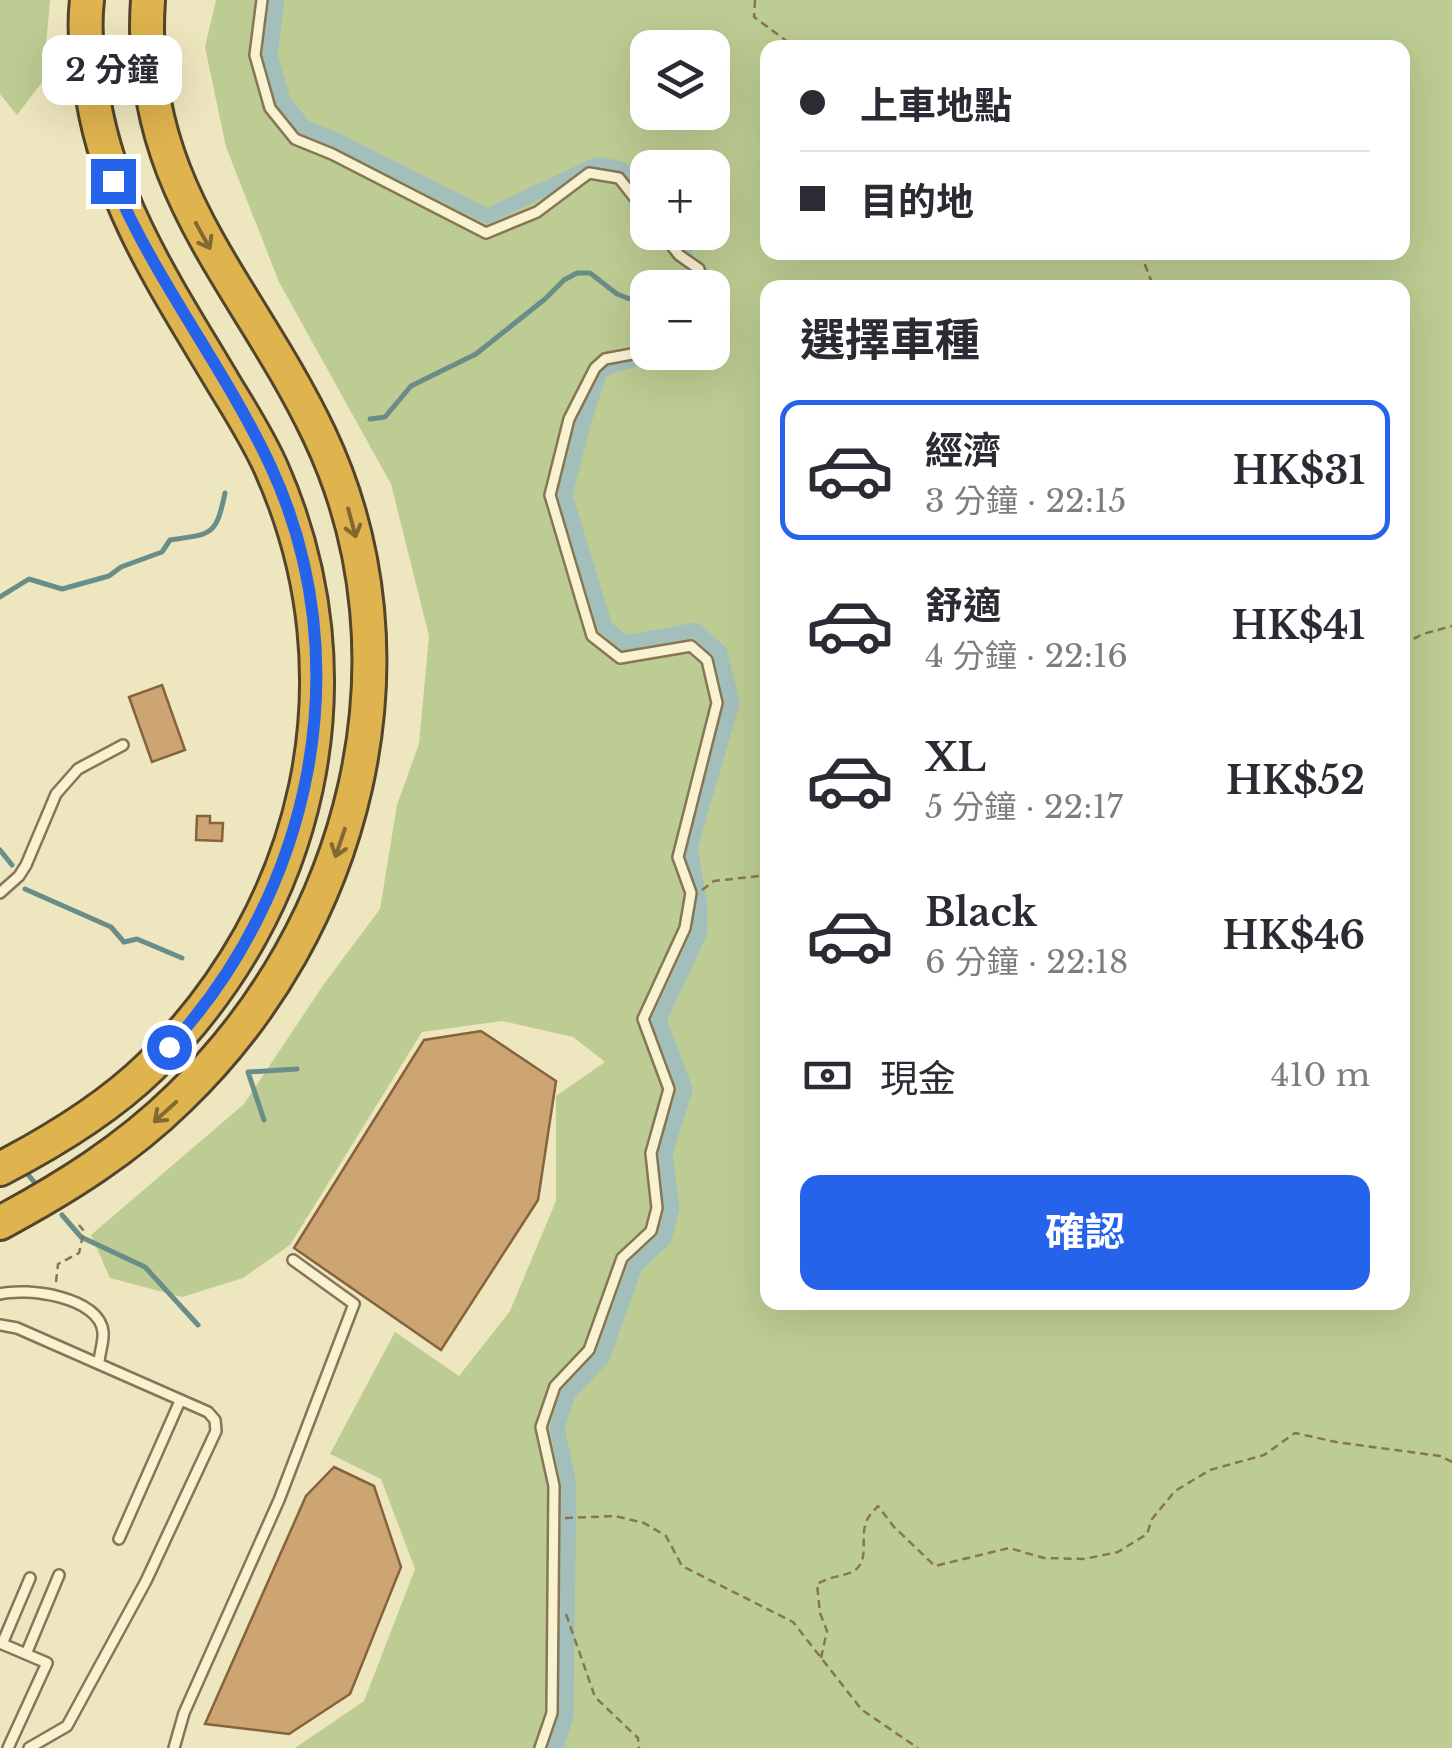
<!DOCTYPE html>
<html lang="zh-TW">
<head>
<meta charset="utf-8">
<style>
	:root { --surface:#fff; --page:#f2f2f3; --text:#2b2b33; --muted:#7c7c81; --line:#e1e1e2; --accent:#2563eb }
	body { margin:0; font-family:"Libre Baskerville","Noto Sans TC",serif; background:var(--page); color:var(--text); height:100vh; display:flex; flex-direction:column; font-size:38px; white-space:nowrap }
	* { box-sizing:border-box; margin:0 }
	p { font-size:32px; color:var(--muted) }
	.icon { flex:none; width:55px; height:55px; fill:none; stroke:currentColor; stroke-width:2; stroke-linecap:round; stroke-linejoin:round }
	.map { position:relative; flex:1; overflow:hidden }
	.sheet { position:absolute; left:760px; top:280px; width:650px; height:1030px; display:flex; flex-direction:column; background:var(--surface); border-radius:20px; box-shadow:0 10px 40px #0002 }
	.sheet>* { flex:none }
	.guide { position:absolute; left:760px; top:40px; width:650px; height:220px; border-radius:20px; box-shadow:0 10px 40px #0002; display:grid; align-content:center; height:220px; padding:0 40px; background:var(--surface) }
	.buttons { position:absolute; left:630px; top:30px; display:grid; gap:20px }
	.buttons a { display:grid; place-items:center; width:100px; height:100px; border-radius:20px; background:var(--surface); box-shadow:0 10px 40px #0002; font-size:50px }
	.end { position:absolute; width:45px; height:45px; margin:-22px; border:12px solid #2563eb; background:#fff; box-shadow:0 0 0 5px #fff }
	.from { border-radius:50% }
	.bubble { position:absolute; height:70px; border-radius:20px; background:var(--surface); box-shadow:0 10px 40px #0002; font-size:32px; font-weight:700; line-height:70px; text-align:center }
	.guide b { display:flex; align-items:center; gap:35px; height:95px; font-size:38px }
	.guide b+b { border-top:2px solid var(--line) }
	.guide i { width:25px; height:25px; background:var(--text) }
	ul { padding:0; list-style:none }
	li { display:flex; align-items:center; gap:30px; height:140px; margin:0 20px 15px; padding:0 20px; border:5px solid transparent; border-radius:20px }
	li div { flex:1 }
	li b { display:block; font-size:38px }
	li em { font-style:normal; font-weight:700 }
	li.current { border-color:var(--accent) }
	li>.icon { width:90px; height:90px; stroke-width:1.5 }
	h2 { padding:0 40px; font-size:45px; line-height:120px }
	.pay { display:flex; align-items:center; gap:25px; height:110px; padding:0 40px; font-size:38px }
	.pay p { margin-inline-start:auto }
	.cta { display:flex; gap:20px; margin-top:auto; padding:20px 40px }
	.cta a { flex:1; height:115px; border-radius:20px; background:var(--accent); color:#fff; font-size:40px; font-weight:700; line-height:115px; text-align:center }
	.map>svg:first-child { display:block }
	.green { fill:#bdcc92; fill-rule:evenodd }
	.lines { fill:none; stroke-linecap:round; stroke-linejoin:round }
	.stream { stroke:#698d89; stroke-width:5 }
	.canal { stroke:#a2bfbb; stroke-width:15 }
	.building { fill:#cca573; stroke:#85633d; stroke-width:2.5 }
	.lane-casing { stroke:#867657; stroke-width:14 }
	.highway-casing { stroke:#53442c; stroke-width:38 }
	.path { stroke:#867657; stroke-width:2.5; stroke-dasharray:8 5; stroke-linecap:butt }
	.lane { stroke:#f9f2d1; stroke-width:9 }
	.highway { stroke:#dfb34d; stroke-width:32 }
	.oneway { stroke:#826932 }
	.route { stroke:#2563eb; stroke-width:12 }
</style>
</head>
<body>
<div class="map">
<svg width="1452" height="1748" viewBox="0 0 1452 1748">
	<rect width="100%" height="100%" fill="#eee6be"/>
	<path class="green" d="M0 0H50L43 81 17 115 0 94Z
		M216 0H1452V1748H295L364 1701 415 1569 381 1479 330 1454 395 1332 459 1376 510 1311 556 1201V1096L605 1062 573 1037 502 1021 422 1032 290 1245 243 1278 182 1297 110 1278 91 1235 244 1104 324 984 380 909 397 805 419 744 429 636 391 484 279 282 226 147 205 47ZM648 48H712V112H648ZM768 48H1402V252H768ZM648 168H712V232H648ZM648 288H712V352H648ZM768 288H1402V1302H768Z"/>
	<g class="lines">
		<path class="stream" d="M370 419 385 417 411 386 476 354 545 299 564 280 577 273H590L617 294 648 306
			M0 597 29 579 62 589 109 576 121 567 162 552 170 540C212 534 216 536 225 493
			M0 850 12 865
			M25 889 111 927 124 942 137 939 182 958
			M264 1120 248 1072 297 1069
			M25 1171 35 1183
			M62 1215 81 1237 145 1267 198 1325"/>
		<path class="canal" d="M277 0 270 54 283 101 304 127 338 141 487 216 598 164 621 169 648 203
			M670 232 685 252
			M556 1748 566 1716 569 1484 557 1428 568 1394 602 1358 635 1266 664 1239 672 1208 665 1154 685 1089 659 1020 700 932V907L690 848 732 703 720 652 695 630 625 643 605 627 565 495 583 424 600 371 613 365 664 352"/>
	</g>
	<path class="building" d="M162 685 185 750 152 762 129 697Z
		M197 816H210V823H223L222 841 196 840Z
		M481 1031 556 1081 538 1200 441 1350 294 1248 424 1040Z
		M334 1467 374 1486 401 1567 350 1694 289 1734 205 1724 306 1496Z"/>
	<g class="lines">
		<g class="lane-casing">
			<path id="lane" d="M262 0 255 55 270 108 295 139 332 154 486 233 537 212 589 173 619 178 648 215
				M661 232 679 255 699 269 703 288
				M0 893 19 876 26 865 56 794 78 769 123 745
				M0 1294C27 1287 100 1297 103 1332 104 1342 99 1354 99 1363
				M0 1325 17 1328 208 1412 215 1420 216 1431 146 1581 67 1726 29 1748
				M119 1539 180 1401
				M0 1643 47 1663 8 1748
				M2 1644 30 1578
				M26 1654 59 1575
				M174 1748 184 1713 279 1500 354 1304 293 1260
				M540 1748 552 1713 554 1486 541 1427 555 1386 589 1350 622 1258 651 1231 657 1208 651 1153 669 1089 643 1019 685 928 691 893 678 857 717 703 707 660 691 646 620 658 592 636 550 495 569 419 595 368 605 359 648 351"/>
		</g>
		<g class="highway-casing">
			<path id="highway" d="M0 1169C52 1142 107 1109 150 1067 311 909 364 679 272 470 259 440 241 412 224 384 169 291 111 207 93 98 88 66 83 32 87 0
				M0 1223C65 1188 126 1150 179 1098 355 929 426 659 319 434 246 281 135 187 148 0"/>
		</g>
		<path class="path" d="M755 0 754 17 796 48
			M1140 252 1154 288
			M1402 645 1423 634 1452 626
			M702 890 714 881 768 875
			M56 1282 58 1264 79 1253 84 1231 79 1225
			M565 1518 615 1516 644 1523 666 1536 682 1566 793 1622 862 1710 918 1748
			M566 1614 595 1697 638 1738 639 1748
			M821 1658 827 1631 820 1613 817 1584C831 1576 845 1576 854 1571 869 1561 861 1541 865 1526 866 1518 872 1513 878 1506L894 1527 935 1566 1009 1548 1044 1558 1084 1559 1118 1552 1147 1534 1152 1519 1175 1491 1210 1470 1264 1455 1295 1433 1336 1442 1440 1456 1452 1462"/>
		<use href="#lane" class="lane"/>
		<use href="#highway" class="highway"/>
	</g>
	<defs><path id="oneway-shaft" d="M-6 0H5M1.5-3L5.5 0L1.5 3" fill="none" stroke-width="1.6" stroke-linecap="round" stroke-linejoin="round" transform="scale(2.5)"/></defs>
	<g class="oneway">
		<use href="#oneway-shaft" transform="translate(203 236) rotate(61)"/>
		<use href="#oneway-shaft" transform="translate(352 523) rotate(75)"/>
		<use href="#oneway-shaft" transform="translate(340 843) rotate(109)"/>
		<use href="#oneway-shaft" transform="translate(165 1112) rotate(138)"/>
	</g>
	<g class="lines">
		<path class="route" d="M113 181C156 282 225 368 271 467 361 662 312 892 169 1047"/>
	</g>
</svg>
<div class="buttons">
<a><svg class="icon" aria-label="layers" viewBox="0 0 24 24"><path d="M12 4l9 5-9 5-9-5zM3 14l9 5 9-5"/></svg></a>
<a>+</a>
<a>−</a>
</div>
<i class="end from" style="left:169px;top:1047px"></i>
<i class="end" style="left:113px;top:181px"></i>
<div class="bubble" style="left:42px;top:35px;width:140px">2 分鐘</div>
<div class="guide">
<b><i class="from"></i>上車地點</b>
<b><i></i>目的地</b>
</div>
<section class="sheet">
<h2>選擇車種</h2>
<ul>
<li class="current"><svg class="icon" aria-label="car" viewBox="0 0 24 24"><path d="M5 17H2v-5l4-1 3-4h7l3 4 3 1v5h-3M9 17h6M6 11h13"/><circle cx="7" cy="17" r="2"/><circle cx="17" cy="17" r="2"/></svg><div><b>經濟</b><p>3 分鐘 · 22:15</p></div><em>HK$31</em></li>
<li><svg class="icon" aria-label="car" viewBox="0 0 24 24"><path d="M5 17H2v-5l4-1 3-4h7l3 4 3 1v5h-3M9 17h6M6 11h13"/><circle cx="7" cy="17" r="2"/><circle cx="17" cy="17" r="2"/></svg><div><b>舒適</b><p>4 分鐘 · 22:16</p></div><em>HK$41</em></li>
<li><svg class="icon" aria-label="car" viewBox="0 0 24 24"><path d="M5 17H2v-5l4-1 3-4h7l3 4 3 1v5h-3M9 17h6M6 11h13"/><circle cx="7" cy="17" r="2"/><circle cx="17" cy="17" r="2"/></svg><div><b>XL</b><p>5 分鐘 · 22:17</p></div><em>HK$52</em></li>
<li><svg class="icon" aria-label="car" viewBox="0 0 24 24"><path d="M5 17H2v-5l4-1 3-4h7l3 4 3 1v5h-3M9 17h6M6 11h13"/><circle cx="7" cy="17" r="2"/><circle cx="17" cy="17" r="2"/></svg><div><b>Black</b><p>6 分鐘 · 22:18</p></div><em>HK$46</em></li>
</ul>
<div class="pay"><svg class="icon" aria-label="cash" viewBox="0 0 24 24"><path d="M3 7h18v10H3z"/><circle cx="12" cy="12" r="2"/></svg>現金<p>410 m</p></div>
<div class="cta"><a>確認</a></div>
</section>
</div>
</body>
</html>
